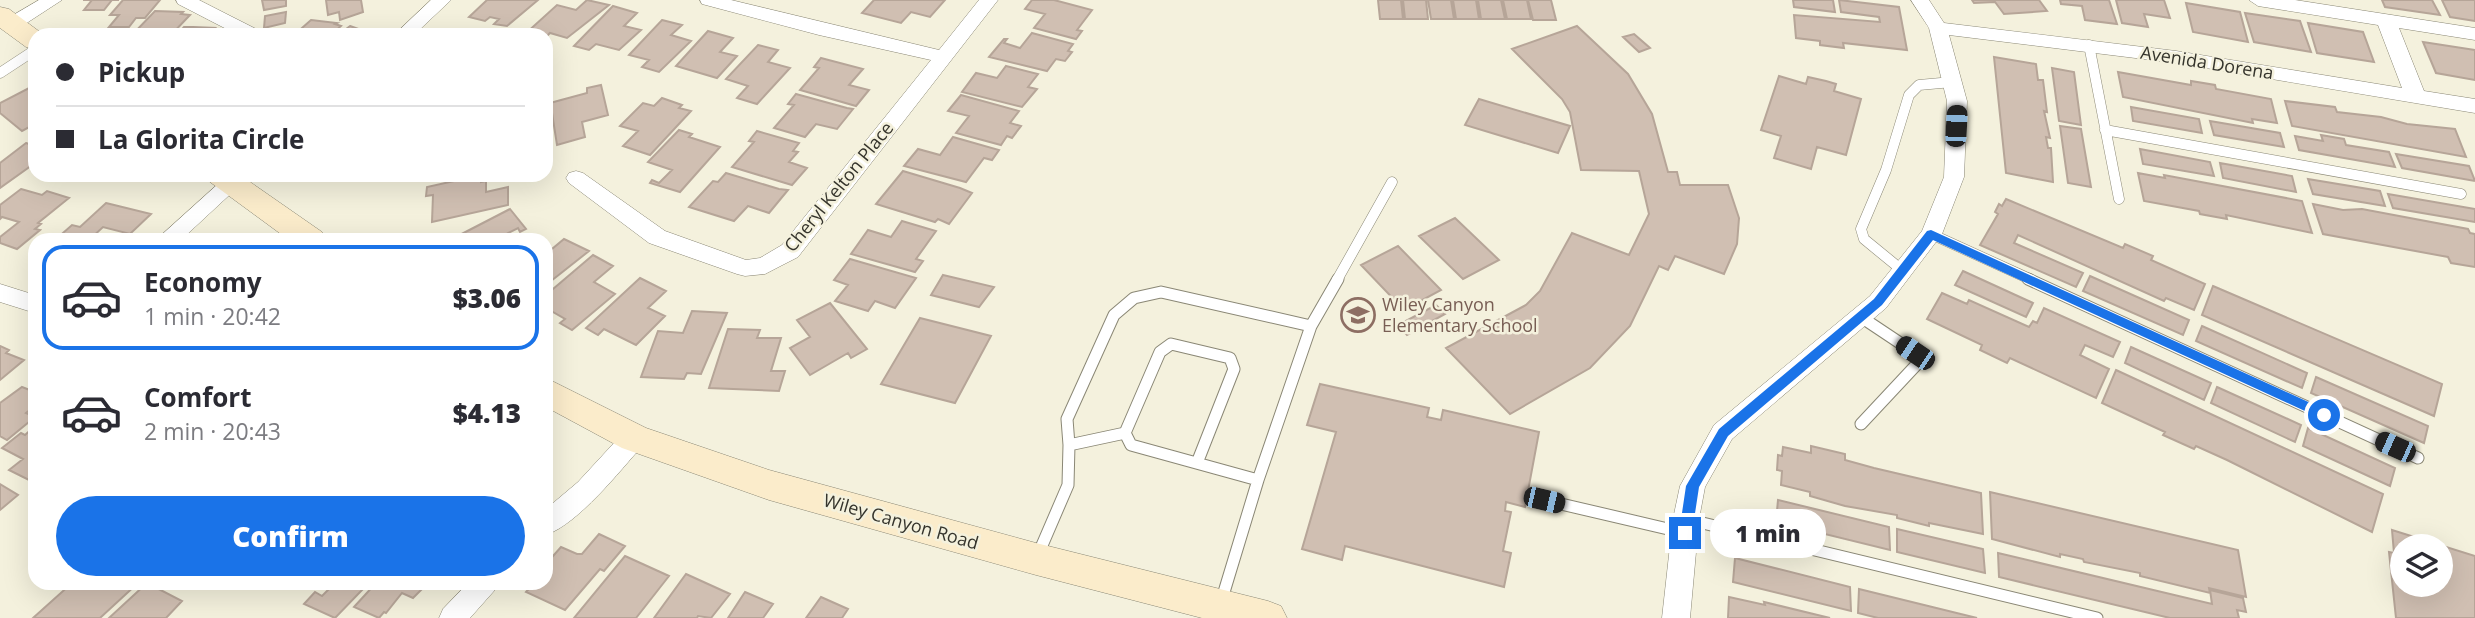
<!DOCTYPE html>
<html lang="en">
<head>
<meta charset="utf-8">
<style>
	:root { --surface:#fff; --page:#f2f2f3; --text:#2b2b33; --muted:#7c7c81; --line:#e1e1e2; --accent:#1a73e8 }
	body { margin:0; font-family:"Open Sans",sans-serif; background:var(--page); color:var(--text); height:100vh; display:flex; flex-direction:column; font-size:26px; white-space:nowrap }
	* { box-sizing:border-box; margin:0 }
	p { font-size:23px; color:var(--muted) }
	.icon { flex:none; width:38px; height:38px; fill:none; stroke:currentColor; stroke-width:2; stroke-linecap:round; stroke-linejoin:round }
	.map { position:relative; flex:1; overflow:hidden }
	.details { position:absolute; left:28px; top:233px; width:525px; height:357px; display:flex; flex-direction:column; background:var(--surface); border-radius:21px; box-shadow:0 7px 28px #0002 }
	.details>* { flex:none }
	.banner { position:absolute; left:28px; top:28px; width:525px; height:154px; border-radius:21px; box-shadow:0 7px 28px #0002; display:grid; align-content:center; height:154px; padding:0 28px; background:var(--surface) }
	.tools { position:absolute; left:2390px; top:534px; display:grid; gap:14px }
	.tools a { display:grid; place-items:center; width:63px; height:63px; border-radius:50%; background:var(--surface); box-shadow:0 7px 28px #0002; font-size:35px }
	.end { position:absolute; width:32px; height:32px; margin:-16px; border:9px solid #1a73e8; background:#fff; box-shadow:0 0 0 4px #fff }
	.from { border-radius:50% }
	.bubble { position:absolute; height:49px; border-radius:24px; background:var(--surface); box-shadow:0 7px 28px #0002; font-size:23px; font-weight:800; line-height:49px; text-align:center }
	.car { position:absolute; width:21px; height:42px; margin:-21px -10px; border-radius:9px; box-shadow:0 0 5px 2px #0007; background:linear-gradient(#222 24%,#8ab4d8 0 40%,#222 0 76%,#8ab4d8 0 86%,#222 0) }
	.banner b { display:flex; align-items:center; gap:24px; height:66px; font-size:26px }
	.banner b+b { border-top:2px solid var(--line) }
	.banner i { width:18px; height:18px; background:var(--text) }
	ul { padding:12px 0 0; list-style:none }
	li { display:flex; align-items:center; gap:21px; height:105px; margin:0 14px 10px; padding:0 14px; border:4px solid transparent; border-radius:21px }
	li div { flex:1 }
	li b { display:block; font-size:26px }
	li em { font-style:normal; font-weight:800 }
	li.current { border-color:var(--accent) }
	li>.icon { width:63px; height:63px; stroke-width:1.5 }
	.primary-button { display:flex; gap:14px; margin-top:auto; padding:14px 28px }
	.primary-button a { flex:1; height:80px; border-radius:42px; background:var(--accent); color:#fff; font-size:28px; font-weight:800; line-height:80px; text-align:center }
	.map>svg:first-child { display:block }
	.building { fill:#d0bfb2; stroke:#b6a598; stroke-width:2; fill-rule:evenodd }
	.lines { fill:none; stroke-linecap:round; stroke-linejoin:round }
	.lane-far1-casing { stroke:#8a8775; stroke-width:11 }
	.lane-casing { stroke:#8a8775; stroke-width:13 }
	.street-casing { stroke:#8a8775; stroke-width:1 }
	.secondary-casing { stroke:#8a8775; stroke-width:1 }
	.lane-far1 { stroke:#fff; stroke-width:10 }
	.lane { stroke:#fff; stroke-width:11 }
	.street { fill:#fff; fill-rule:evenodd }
	.secondary { fill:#fbeccb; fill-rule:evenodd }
	.route { fill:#1a73e8 }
	.labels { text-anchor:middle; stroke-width:5; stroke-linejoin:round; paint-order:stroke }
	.street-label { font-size:18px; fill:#35342c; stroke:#f4f1dd }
	.education-label { font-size:18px; fill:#785e54; stroke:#f4f1dd; text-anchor:start }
</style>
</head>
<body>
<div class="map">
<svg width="2475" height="618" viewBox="0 0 2475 618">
	<rect width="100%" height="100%" fill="#f4f1dd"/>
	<path class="building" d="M83 0H119H112L104 10H84L92 0Z
		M123 0H160L145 18H136L129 27H109L119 15H110Z
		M262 0H286V6L264 10Z
		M326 0H361L363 12 340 20 339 12 328 15Z
		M487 0H538L507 26 494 24 499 19 490 17 485 21 469 17Z
		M587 0 609 5 567 38 550 33 546 37 525 34 557 5 576 10Z
		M874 0H945L930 17 911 12 901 23 862 13Z
		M1032 0H1054L1092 10 1077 30 1082 31 1076 39 1034 28 1045 14 1025 9Z
		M1378 0H1401L1403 19H1380Z
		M1403 0H1426L1428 19H1405Z
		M1428 0H1451L1454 19H1431Z
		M1453 0H1476L1479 19H1456Z
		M1478 0H1501L1505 19H1481Z
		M1503 0H1527L1531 19H1507Z
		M1528 0H1551L1556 20H1533Z
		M1793 0H1833L1835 12 1794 7Z
		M1839 0 1899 7 1907 50 1843 43 1844 48 1820 45V41L1796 38 1794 15 1880 22 1879 17 1841 12Z
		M1972 0H2039L2047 11 2004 14 1995 2 1974 3Z
		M2060 0H2109L2117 24 2085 20 2082 6 2061 4Z
		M2116 0H2164L2170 18 2144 14 2148 27 2122 23Z
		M2382 0H2432L2440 15 2385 7Z
		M2442 0H2475V21L2450 17Z
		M2186 3 2240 12 2248 42 2193 32Z
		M613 6 637 13 624 26 641 30 619 50 596 44 589 50 574 46Z
		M155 11 183 12 181 14 190 15 171 35H132Z
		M286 12 285 23 264 28 265 16Z
		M2245 13 2300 21 2311 52 2254 42Z
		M311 20 337 23 335 24 341 26 331 35H294Z
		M662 20 682 25 671 35 691 41 659 72 642 67 649 60 629 55Z
		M2308 23 2363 32 2374 62 2317 53Z
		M350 26 364 31H375L371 35H338Z
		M1577 26 1628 74 1652 114 1668 172H1677L1680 185H1728L1739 218 1737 244 1724 274 1675 256 1668 270 1659 266 1630 326 1590 368 1510 414 1446 348 1526 305 1540 291 1572 233 1629 255 1649 214 1639 171 1581 170 1570 112 1562 99 1512 49Z
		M184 27H193L215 28 209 35H213H177Z
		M708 31 733 38 720 52 737 56 717 78 676 66Z
		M1032 33 1073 44 1068 51 1072 52 1065 61 1056 59 1047 71 989 57 1004 39H1007L1004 43 1020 48Z
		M1634 34 1650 48 1639 52 1623 37Z
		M2423 42 2475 50V80L2436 73Z
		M758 45 778 50 768 62 790 68 757 104 737 98 748 86 726 79Z
		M1994 57 2036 64 2038 80H2043L2047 112 2044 111 2050 138 2046 137 2048 148H2051L2053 182 2006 173Z
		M821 58 863 69 849 85 869 90 856 106 800 90 819 68 814 67Z
		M1006 66 1038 74 1028 87 1037 89 1022 107 962 92 976 73 997 78Z
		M2052 68 2074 72 2081 125 2059 121Z
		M2118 72 2191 85V81L2215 85 2216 89 2271 99 2277 123 2252 119 2253 123 2123 97Z
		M1779 76 1806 84 1808 77 1826 81 1836 84 1834 91 1861 99 1846 155 1817 147 1811 169 1774 158 1781 136 1761 130Z
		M35 85V124L22 131 0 113V103Z
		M601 85 608 115 582 122 585 137 557 145 552 113 547 115 546 108 551 107 550 103 587 93V88Z
		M796 94 847 108 853 109 837 129 816 124 805 137 774 128 794 105 788 104Z
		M961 95 1019 111 1010 123 1021 126 1012 138 1007 136 1001 145 956 133 969 116 948 111Z
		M662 98 682 105 679 108 691 111 650 155 623 146 638 131 620 126 643 103 654 106Z
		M1479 99 1570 126 1558 153 1465 125Z
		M2285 101 2335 107 2337 112 2381 117 2407 124 2455 129 2466 157 2292 126Z
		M2131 107 2199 119 2202 133 2133 121Z
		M2210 121 2280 133 2284 147 2214 135Z
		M2060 126 2081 129 2091 187 2068 183Z
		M679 130 692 134 689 137 720 147 680 192 650 183 652 180 659 183 672 170 648 162Z
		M757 131 799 143 793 151 798 152 789 162 807 168 792 185 732 167 754 142 749 141Z
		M2321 135 2344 139 2346 145 2389 152 2395 167 2299 150 2295 136 2323 141Z
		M953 137 999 150 992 160 984 158 966 182 904 166 918 149 940 155Z
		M26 143 35 146V163L0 188V163Z
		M2140 149 2210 162 2214 176 2143 164Z
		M2396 154 2469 166 2475 181 2402 168Z
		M2220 163 2292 176 2296 192 2223 178Z
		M903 171 960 188 972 193 949 224 938 219 935 222 876 204Z
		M726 173 779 189 788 190 769 213 748 206 734 221 689 207 713 181 718 182Z
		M2138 173 2165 178 2164 175 2302 201 2312 233 2226 215 2227 219 2200 214 2199 211 2144 201Z
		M481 175V182L486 181V192L508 187V205L432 222 433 195 426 196 427 187Z
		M2308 179 2380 191 2385 206 2313 194Z
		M21 189 42 195 47 191 69 198 38 223 41 224 35 229 40 230 17 249 0 243V237L19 222 2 217 0 219V205Z
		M2388 194 2475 209V222L2393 208Z
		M2006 199 2123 248 2125 244 2153 256 2151 260 2205 284 2194 310 2166 298 2164 301 2018 235 2014 243 2083 273 2076 287 1980 245 1998 214 1995 212 1999 204 2002 206Z
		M106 203 151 214 130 234 103 227 89 240H55L72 225 80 227Z
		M2313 204 2343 210 2362 209 2468 229 2470 233 2475 234V267L2451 263 2448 257 2323 234Z
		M510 209 526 229 520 232 518 228 508 233 513 240H450Z
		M1455 218 1499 260 1463 279 1419 236Z
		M902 221 936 231 916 259 923 261 915 272 851 254 868 230 891 237Z
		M564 239 589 251 546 285V254Z
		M1398 246 1441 290 1404 310 1361 265Z
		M593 255 613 266 594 282 615 294 572 330 560 323 565 319 546 308V295Z
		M850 259 916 278 895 308 875 301 868 311 835 301 848 285 834 280Z
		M1963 271 2033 303 2026 317 1955 285Z
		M943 275 994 287 979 307 931 295Z
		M2090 276 2189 320 2183 335 2083 291Z
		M640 278 666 291 648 308 665 316 636 345 604 329 598 335 586 328Z
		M2213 286 2442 384 2434 416 2202 315Z
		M1942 293 1967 304 1969 300 2029 327 2033 321 2037 323 2044 308 2120 342 2113 357 2085 345 2080 355 2109 369 2096 398 2010 358 2007 363 1980 350 1982 345 1927 319Z
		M830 303 867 349 851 358 848 353 810 375 790 348 810 337 797 320Z
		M1436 305 1445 314 1407 335 1398 325Z
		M692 311 727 313 701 374 687 373 684 379 641 377 658 331 683 333Z
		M920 318 991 336 955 403 881 384Z
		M2202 326 2307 373 2302 388 2196 341Z
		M728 329 760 330 757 338H781L771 371H785L779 391 709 388Z
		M0 346 9 350 6 353 24 360 0 380Z
		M2131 347 2211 383 2204 400 2125 363Z
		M2116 370 2383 494 2372 532 2227 460 2196 446 2194 449 2163 435 2165 432 2102 403Z
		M2316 377 2428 426 2424 443 2311 393Z
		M1320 384 1429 408 1427 417 1441 420 1443 410 1539 432 1525 507 1506 502 1505 511 1511 512 1503 551 1511 553 1504 587 1345 546 1342 560 1302 549 1336 432 1307 425Z
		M22 387 35 392V406L26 413 35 417 7 440 0 436V403Z
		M2217 387 2301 425 2295 442 2211 403Z
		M35 426V477L31 481 9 470 23 459 2 448 21 433 25 435Z
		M2308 428 2395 468 2390 486 2303 446Z
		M1811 446 1845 454V460L1874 468 1981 493 1983 534 1929 523V526L1897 518V515L1845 506 1810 496V492L1781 485 1782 471 1777 470 1778 455 1782 456 1783 447 1811 453Z
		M0 484 18 495 0 510Z
		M1990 492 2238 550 2246 597 2209 588 2210 593 2140 576V573L2084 562 2083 559 2060 554V557L1992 539Z
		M1778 500 1889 527 1890 550 1776 522Z
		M1897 529 1983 549 1985 573 1897 552Z
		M2392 530 2475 556V618H2396L2389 552 2394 553ZM2403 546H2441V584H2403Z
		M599 534 625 546 604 571 600 569 565 610 526 592 534 583H546V564L561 547 577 554H582Z
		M1998 553 2212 604 2210 590 2243 598 2246 612 2237 610 2239 618H2170L1999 577Z
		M625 556 669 576 636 618H574Z
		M1735 558 1850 587 1851 611 1733 582Z
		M686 574 730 594 711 618 698 616 697 618H654Z
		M72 583H138L100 618H33Z
		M147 583 182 601 166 618H109Z
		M335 583H352L363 589 335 618 304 604 315 592 322 596Z
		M376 583H428L413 598 402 593 386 613 384 612 379 618 354 607Z
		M1859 589 1977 618H1878L1858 613Z
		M745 592 773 604 763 618H728Z
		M821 597 848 609 842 618H806Z
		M1729 597 1765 605 1764 602 1830 618H1728Z"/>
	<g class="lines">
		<g class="lane-far1-casing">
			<path id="lane-far1" d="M2089 45 2119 199
				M0 73 35 50
				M2105 130 2461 194
				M1931 234 2032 280
				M1903 271 1864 239 1861 229 1886 170 1909 95 1919 85 1952 82
				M1337 280 1392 182"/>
		</g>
		<g class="lane-casing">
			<path id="lane" d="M2028 279 2418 458
				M1861 317 1915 353 1919 362 1861 424
				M1069 445 1067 419 1114 315 1134 298 1161 292 1311 326
				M1197 463 1234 369 1230 358 1171 344 1160 352 1125 433 1131 445 1258 480
				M1544 500 1685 533
				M1686 519 2097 618
				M1037 557 1068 485 1069 445 1125 433
				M1221 602 1258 480 1311 326 1338 279"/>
		</g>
		<g class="street-casing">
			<path id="street" d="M39 0H62L19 28H5L3 24 5 20Z
				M176 0H199L260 31 262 35H238L178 4Z
				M431 0H451L414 35H394Z
				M700 0H731L939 50 979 0H998L798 257 765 274 745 276 737 274 649 243 569 183 566 178 569 173 576 171 583 173 665 231 746 260 760 258 782 245 931 60 819 35 702 4Z
				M1911 0H1929L1944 23 2176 51 2402 88 2378 25 2258 6 2249 0H2295L2475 28V40L2399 28 2424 91 2475 99V113L2176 63 1949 35 1967 101 1964 177 1942 234 1886 308 1732 439 1705 487 1699 519 1690 618H1662L1673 519 1680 486 1714 425 1870 296 1922 231 1944 177 1947 101 1929 28Z
				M228 175H251L181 240H156Z
				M0 284 35 295V313L0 302Z
				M634 428 643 431 646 438 643 445C619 472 579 523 546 535V509L578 482 625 431Z
				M468 583H498L494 591 470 618H439L443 609Z"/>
		</g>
		<g class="secondary-casing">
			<path id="secondary" d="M0 7 9 9 44 35H35V49L26 47 0 28Z
				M206 175H240L322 232 326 240H289L210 182Z
				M546 378 646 428 769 470 1036 543 1268 601 1281 606 1287 618H1202L1036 575 769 500 622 448 546 407Z"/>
		</g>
		<use href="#lane-far1" class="lane-far1"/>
		<use href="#lane" class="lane"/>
		<use href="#street" class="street"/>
		<use href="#secondary" class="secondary"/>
	</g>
	<path class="route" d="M1931 230 2328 411 2330 415 2324 420 2320 418 1933 240 1882 305 1728 436 1699 487 1692 533 1685 538 1681 537 1679 533 1686 486 1719 429 1874 299 1927 231Z"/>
	<defs>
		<g id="school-ring" transform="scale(1.75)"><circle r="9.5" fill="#f4f1dd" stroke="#8d6e63" stroke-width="1.5"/><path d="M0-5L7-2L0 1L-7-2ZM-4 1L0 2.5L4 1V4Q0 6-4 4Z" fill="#8d6e63"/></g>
	</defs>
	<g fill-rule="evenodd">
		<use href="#school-ring" x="1358" y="315"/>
	</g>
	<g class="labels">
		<g class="street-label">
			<text transform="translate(2207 63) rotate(9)" y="6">Avenida Dorena</text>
			<text transform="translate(839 187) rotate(-51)" y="6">Cheryl Kelton Place</text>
			<text transform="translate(901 522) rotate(16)" y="6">Wiley Canyon Road</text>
		</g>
		<g class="education-label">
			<text x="1382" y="311">Wiley Canyon<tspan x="1382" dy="21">Elementary School</tspan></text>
		</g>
	</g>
</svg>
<div class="tools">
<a><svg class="icon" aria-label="layers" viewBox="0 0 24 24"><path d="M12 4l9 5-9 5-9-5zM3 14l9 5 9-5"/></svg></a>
</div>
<i class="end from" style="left:2324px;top:415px"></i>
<i class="end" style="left:1685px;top:533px"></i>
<div class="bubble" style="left:1710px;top:509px;width:116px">1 min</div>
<i class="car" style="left:1956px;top:126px;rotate:3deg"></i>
<i class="car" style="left:1915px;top:353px;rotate:304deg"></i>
<i class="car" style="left:2395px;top:447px;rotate:294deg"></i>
<i class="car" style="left:1544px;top:500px;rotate:103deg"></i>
<div class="banner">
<b><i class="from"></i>Pickup</b>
<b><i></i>La Glorita Circle</b>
</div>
<section class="details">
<ul>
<li class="current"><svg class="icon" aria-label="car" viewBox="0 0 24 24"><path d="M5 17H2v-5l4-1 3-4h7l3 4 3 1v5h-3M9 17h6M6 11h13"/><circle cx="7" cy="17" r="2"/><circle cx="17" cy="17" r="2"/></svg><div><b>Economy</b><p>1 min · 20:42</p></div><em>$3.06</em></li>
<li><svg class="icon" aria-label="car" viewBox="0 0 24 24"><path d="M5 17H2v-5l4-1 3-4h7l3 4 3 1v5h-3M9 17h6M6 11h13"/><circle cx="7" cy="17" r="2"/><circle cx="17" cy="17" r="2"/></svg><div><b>Comfort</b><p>2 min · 20:43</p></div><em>$4.13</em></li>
</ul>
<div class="primary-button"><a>Confirm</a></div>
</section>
</div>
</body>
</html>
